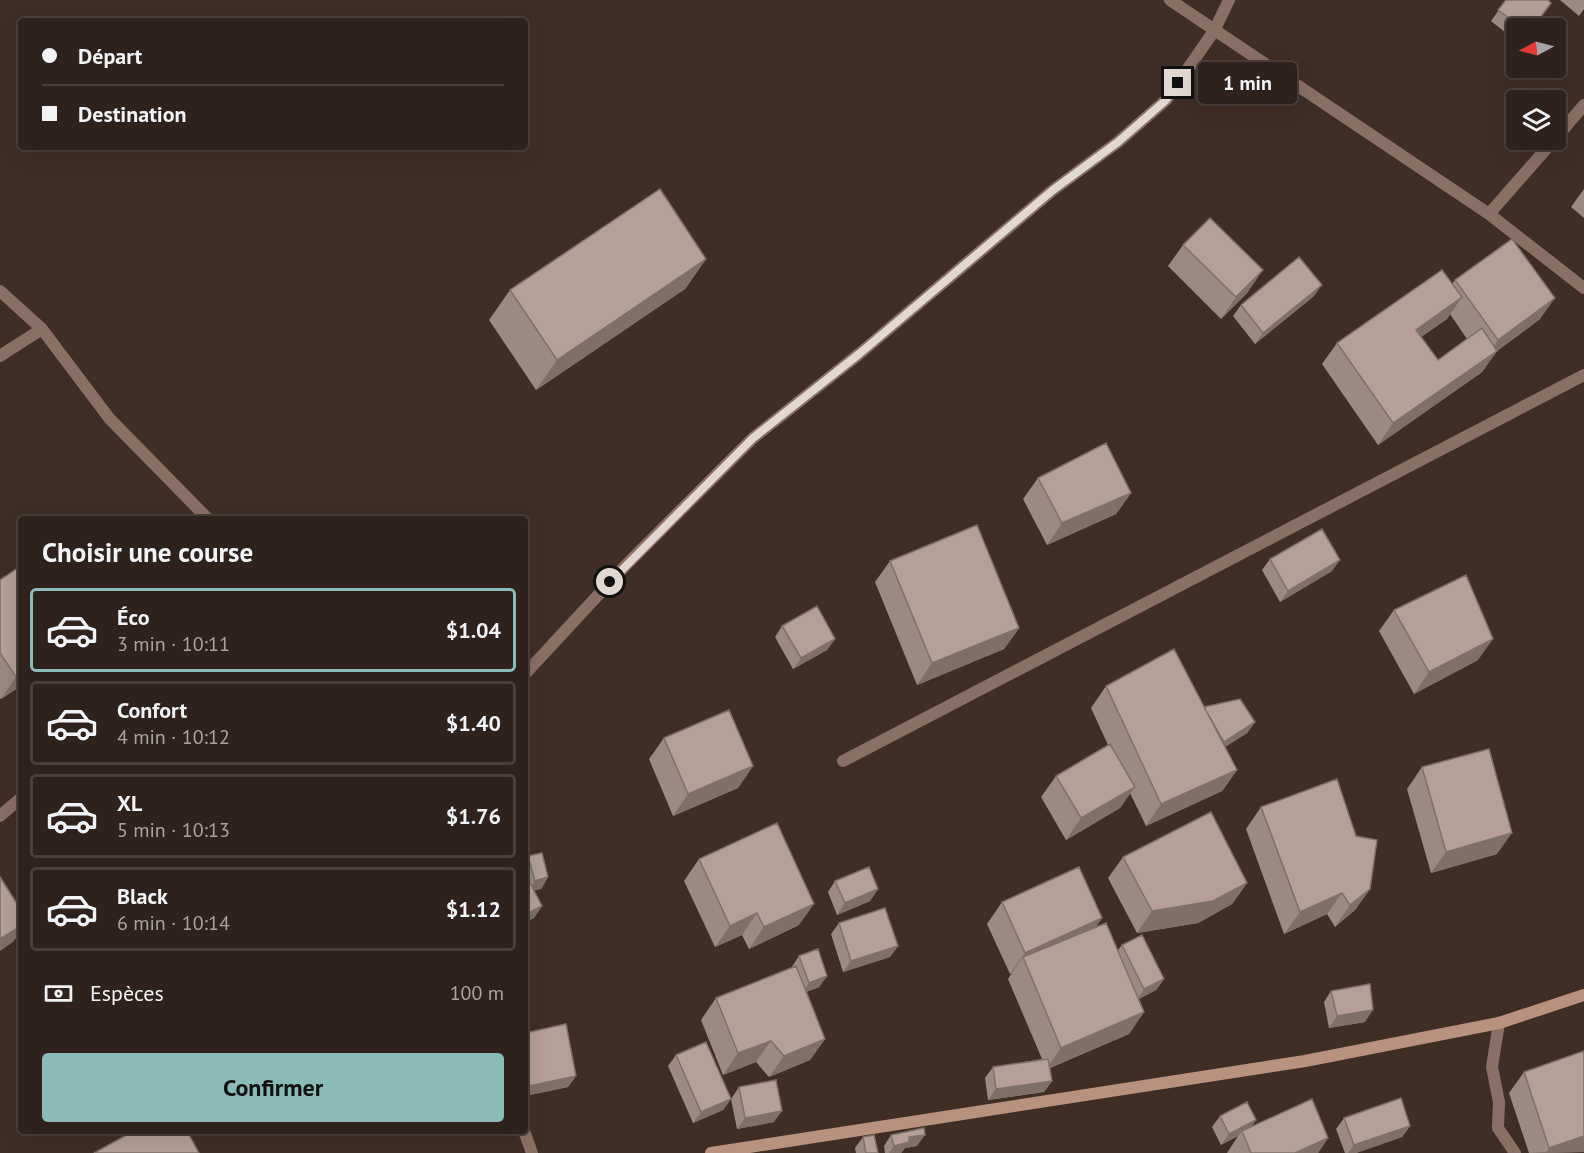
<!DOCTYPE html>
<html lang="fr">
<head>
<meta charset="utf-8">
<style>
	:root { --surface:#2f221c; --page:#372a25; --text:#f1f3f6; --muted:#a7a4a3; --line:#4a3f3b; --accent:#8bbbb9 }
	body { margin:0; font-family:"PT Sans",sans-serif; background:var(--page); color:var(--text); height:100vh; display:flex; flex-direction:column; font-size:22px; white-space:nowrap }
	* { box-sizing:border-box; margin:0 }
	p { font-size:20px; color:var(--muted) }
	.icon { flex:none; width:33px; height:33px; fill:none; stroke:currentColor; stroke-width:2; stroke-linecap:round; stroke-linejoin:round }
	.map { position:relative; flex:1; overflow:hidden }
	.drawer { position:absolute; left:18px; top:516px; width:510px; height:618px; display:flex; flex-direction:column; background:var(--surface); border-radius:6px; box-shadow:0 6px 24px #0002,0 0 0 2px var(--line) }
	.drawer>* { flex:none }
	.top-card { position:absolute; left:18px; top:18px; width:510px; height:132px; border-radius:6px; box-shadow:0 6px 24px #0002,0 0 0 2px var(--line); display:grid; align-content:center; height:132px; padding:0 24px; background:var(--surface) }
	.needle { width:39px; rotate:263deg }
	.controls { position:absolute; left:1506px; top:18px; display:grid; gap:12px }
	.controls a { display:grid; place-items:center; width:60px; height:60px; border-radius:6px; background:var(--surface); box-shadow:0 6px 24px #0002,0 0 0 2px var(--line); font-size:30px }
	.end { position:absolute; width:27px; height:27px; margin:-14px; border:8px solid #e2d8d2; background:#111; box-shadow:0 0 0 3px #111 }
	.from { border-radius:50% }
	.bubble { position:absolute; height:42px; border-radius:6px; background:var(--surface); box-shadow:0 6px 24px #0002,0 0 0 2px var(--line); font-size:20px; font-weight:700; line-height:42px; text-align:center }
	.top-card b { display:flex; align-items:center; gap:21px; height:57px; font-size:22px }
	.top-card b+b { border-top:2px solid var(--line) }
	.top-card i { width:15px; height:15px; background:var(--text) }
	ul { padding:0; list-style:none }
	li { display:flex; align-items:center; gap:18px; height:84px; margin:0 12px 9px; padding:0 12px; border:3px solid var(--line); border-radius:6px }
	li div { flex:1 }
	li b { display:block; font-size:22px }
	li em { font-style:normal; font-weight:700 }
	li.selected { border-color:var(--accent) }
	li>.icon { width:54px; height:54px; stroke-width:1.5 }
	h2 { padding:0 24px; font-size:27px; line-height:72px }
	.pay { display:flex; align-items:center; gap:15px; height:66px; padding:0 24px; font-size:22px }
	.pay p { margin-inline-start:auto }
	.primary-button { display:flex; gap:12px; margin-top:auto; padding:12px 24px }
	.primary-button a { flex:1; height:69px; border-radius:6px; background:var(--accent); color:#111; font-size:24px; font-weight:700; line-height:69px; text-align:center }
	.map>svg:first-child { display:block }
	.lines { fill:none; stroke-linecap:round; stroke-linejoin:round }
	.street { stroke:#897064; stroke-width:12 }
	.secondary { stroke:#b9927f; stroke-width:12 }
	.wall { fill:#9b8a81; fill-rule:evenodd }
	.shaded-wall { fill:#7e7069 }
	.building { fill:#b4a096; stroke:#7e7069; stroke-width:1.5 }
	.route { stroke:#e2d8d2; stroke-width:8 }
</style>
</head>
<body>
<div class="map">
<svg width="1584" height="1153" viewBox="0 0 1584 1153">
	<rect width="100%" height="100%" fill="#3f2e26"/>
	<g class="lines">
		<path class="street" d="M1170 0 1489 214 1584 288
			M1556 138 1584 105
			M1489 214 1554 140
			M0 291 42 329 109 418 208 519
			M0 356 42 329
			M525 674 626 565 753 438 859 354 1053 190 1118 142 1166 100 1214 31 1229 0
			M843 761 1584 375
			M0 816 21 798
			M1499 1023 1492 1067 1499 1102 1498 1128 1515 1153
			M524 1131 532 1153"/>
		<path class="secondary" d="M711 1153 1305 1061 1499 1023 1584 995"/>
	</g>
	<path class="wall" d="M1506 0 1533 28H1516V41L1491 21Z
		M1560 0H1584V9L1579 16Z
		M1584 189V218L1571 207Z
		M1183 245 1248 292 1221 319 1168 266Z
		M706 259 685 289 536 390 489 320 510 290Z
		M1455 280 1540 319 1497 351 1482 372 1378 445 1322 364 1337 343 1452 284ZM1450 314 1467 339 1438 360 1421 337 1447 319Z
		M1314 296 1255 344 1233 316 1241 305Z
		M1038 478 1131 493 1116 514 1047 545 1023 499Z
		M1270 559 1332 571 1280 602 1262 570Z
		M890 561 1019 628 1004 649 917 685 875 582Z
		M0 580 21 686 1 699 0 698Z
		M1394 610 1478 660 1414 694 1379 631Z
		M782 626 835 639 827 650 793 669 775 637Z
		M1106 686 1204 707 1255 722 1247 733 1225 747 1237 770 1222 791 1146 826 1130 793 1120 808 1066 840 1041 797 1056 776 1108 745 1091 708Z
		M664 738 753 766 738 788 673 816 649 759Z
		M1422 767 1497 854 1431 873 1407 789Z
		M1261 807 1370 889 1355 910 1335 927 1327 914 1284 934 1246 829Z
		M528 856 548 877 541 889 534 890 542 906 534 918 525 922V861Z
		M1123 857 1247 883 1232 904 1198 923 1137 933 1108 878Z
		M699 859 799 925 749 949 742 935 715 947 684 881Z
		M835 881 878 889 870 901 837 915 828 892Z
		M1002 902 1102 918 1095 928 1118 950 1122 945 1164 979 1156 990 1139 999 1144 1012 1129 1034 1050 1068 1052 1081 1044 1092 988 1100 985 1078 993 1067 1042 1059 1008 979 1012 973 1010 974 987 924Z
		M839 923 898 946 890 957 843 972 831 934Z
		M799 956 827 976 819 987 806 992 825 1039 810 1060 769 1077 756 1062 723 1075 701 1020 716 998 791 968Z
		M1331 991 1365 1022 1329 1028 1324 1002Z
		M525 1033 576 1076 568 1087 525 1096Z
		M676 1055 731 1099 739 1087 774 1122 737 1129 731 1099 723 1110 693 1123 668 1066Z
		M1524 1072 1584 1152 1529 1153 1509 1093Z
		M1220 1116 1256 1120 1251 1127 1328 1138 1318 1153H1227L1238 1136 1221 1145 1212 1127Z
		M1344 1118 1410 1126 1402 1137 1356 1153H1345L1336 1129Z
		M891 1135 917 1146 905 1148 901 1153H885L884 1146Z
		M863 1137 878 1153H856L855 1148Z"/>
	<path class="shaded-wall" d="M706 259 685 289 536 390 557 360Z
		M1263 270 1248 292 1221 319 1236 297Z
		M1322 285 1314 296 1255 344 1263 333Z
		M1462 297 1447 319 1401 351 1416 330Z
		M1555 298 1540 319 1497 351 1482 372 1378 445 1393 423 1484 360 1498 340Z
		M1131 493 1116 514 1047 545 1062 523Z
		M1340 560 1332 571 1280 602 1288 591Z
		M1019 628 1004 649 917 685 932 663Z
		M835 639 827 650 793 669 801 658Z
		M1493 639 1478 660 1414 694 1429 672Z
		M21 674V686L1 699 16 677Z
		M1255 722 1247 733 1216 753 1224 742Z
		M753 766 738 788 673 816 688 794Z
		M1237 770 1222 791 1146 826 1161 804Z
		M1135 787 1120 808 1066 840 1081 818Z
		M1512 833 1497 854 1431 873 1446 852Z
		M548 877 541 889 528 892 535 881Z
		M1247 883 1232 904 1198 923 1137 933 1152 911Z
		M878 889 870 901 837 915 845 903Z
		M1370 889 1355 910 1335 927 1350 905Z
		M1342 893 1327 914 1284 934 1300 912Z
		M814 904 799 925 749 949 764 927Z
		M542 906 534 918 525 922V915Z
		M757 913 742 935 715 947 730 926Z
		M1102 918 1087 939 1023 957 1012 973 1010 974 1025 953Z
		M21 926V931L13 942 0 951V939Z
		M898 946 890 957 843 972 851 961Z
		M827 976 819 987 801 994 809 983Z
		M1164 979 1156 990 1137 1000 1144 989Z
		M1373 1010 1365 1022 1329 1028 1337 1016Z
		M1144 1012 1129 1034 1046 1069 1061 1048Z
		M825 1039 810 1060 769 1077 784 1056Z
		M771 1041 756 1062 723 1075 738 1053Z
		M576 1076 568 1087 525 1096V1091L529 1086Z
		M1052 1081 1044 1092 988 1100 996 1089Z
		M731 1099 723 1110 693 1123 701 1112Z
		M782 1111 774 1122 737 1129 745 1118Z
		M1256 1120 1248 1131H1242L1238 1136 1221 1145 1229 1134Z
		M1410 1126 1402 1137 1356 1153H1348L1354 1145Z
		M925 1135 917 1146 905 1148 901 1153H889L894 1146 909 1137Z
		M1584 1136V1152L1546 1153 1549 1148Z
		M1328 1138 1318 1153H1295Z"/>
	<path class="building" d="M1506 0H1548L1551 3 1533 28H1523L1498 10Z
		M660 189 706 259 557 360 510 290Z
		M1210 218 1263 270 1236 297 1183 245Z
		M1512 239 1555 298 1498 340 1455 280Z
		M1299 257 1322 285 1263 333 1241 305Z
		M1442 270 1462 297 1416 330 1438 360 1482 328 1497 351 1393 423 1337 343Z
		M1106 443 1131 493 1062 523 1038 478Z
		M977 525 1019 628 932 663 890 561Z
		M1322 529 1340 560 1288 591 1270 559Z
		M21 566V674L16 677 0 653V580Z
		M1466 575 1493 639 1429 672 1394 610Z
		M817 606 835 639 801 658 782 626Z
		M1174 649 1237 770 1161 804 1106 686Z
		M1240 699 1255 722 1224 742 1204 707Z
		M729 710 753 766 688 794 664 738Z
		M1110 744 1135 787 1081 818 1056 776Z
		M1489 749 1512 833 1446 852 1422 767Z
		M1337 779 1356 836 1377 840 1370 889 1350 905 1342 893 1300 912 1261 807Z
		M1211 812 1247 883 1213 901 1152 911 1123 857Z
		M777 823 814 904 764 927 757 913 730 926 699 859Z
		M542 853 548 877 535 881 528 856Z
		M869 867 878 889 845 903 835 881Z
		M1079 867 1102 918 1025 953 1002 902Z
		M525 873 542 906 525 915Z
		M0 877 21 910V926L0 939Z
		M885 908 898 946 851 961 839 923Z
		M1106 923 1144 1012 1061 1048 1023 957Z
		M1142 935 1164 979 1144 989 1122 945Z
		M818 949 827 976 809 983 799 956Z
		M796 966 825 1039 784 1056 771 1041 738 1053 716 998Z
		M1370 984 1373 1010 1337 1016 1331 991Z
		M566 1024 576 1076 529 1086 525 1067V1033Z
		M706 1042 731 1099 701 1112 676 1055Z
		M1584 1051V1136L1549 1148 1524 1072Z
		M1048 1059 1052 1081 996 1089 993 1067Z
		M776 1080 782 1111 745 1118 739 1087Z
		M1401 1098 1410 1126 1354 1145 1344 1118Z
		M1312 1099 1328 1138 1295 1153H1251L1242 1131Z
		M1247 1102 1256 1120 1229 1134 1220 1116Z
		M924 1128 925 1135 909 1137V1142L894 1146 891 1135Z
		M134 1131H187L199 1153H94Z
		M874 1135 878 1153H866L863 1137Z"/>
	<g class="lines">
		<path class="route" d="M610 582 753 438 859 354 1053 190 1118 142 1166 100 1178 83"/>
	</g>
</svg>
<div class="controls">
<a><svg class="needle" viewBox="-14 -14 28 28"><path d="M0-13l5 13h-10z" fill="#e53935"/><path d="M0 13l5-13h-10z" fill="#a7a4a3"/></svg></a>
<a><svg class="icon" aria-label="layers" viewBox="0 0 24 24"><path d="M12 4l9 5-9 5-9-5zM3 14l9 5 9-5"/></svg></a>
</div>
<i class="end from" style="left:610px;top:582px"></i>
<i class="end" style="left:1178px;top:83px"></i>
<div class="bubble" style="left:1198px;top:62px;width:99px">1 min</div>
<div class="top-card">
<b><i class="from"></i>Départ</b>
<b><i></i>Destination</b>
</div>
<section class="drawer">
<h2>Choisir une course</h2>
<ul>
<li class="selected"><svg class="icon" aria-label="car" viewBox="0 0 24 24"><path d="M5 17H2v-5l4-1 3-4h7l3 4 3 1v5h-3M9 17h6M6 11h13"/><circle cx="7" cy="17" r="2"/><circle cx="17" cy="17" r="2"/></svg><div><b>Éco</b><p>3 min · 10:11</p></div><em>$1.04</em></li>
<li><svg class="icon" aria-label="car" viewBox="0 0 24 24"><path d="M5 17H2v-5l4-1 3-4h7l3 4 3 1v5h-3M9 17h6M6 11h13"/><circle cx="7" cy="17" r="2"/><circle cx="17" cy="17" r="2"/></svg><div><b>Confort</b><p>4 min · 10:12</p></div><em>$1.40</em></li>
<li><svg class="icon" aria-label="car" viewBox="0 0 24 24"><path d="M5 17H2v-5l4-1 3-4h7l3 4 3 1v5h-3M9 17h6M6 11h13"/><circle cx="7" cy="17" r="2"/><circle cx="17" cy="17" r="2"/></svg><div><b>XL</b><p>5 min · 10:13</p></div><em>$1.76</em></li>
<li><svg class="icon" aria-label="car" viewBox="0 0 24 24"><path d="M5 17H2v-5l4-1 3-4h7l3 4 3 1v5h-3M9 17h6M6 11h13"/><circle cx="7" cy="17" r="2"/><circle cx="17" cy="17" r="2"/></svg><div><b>Black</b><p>6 min · 10:14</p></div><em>$1.12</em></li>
</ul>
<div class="pay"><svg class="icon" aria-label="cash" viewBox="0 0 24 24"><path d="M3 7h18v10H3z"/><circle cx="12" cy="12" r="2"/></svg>Espèces<p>100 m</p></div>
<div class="primary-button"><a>Confirmer</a></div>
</section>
</div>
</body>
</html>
